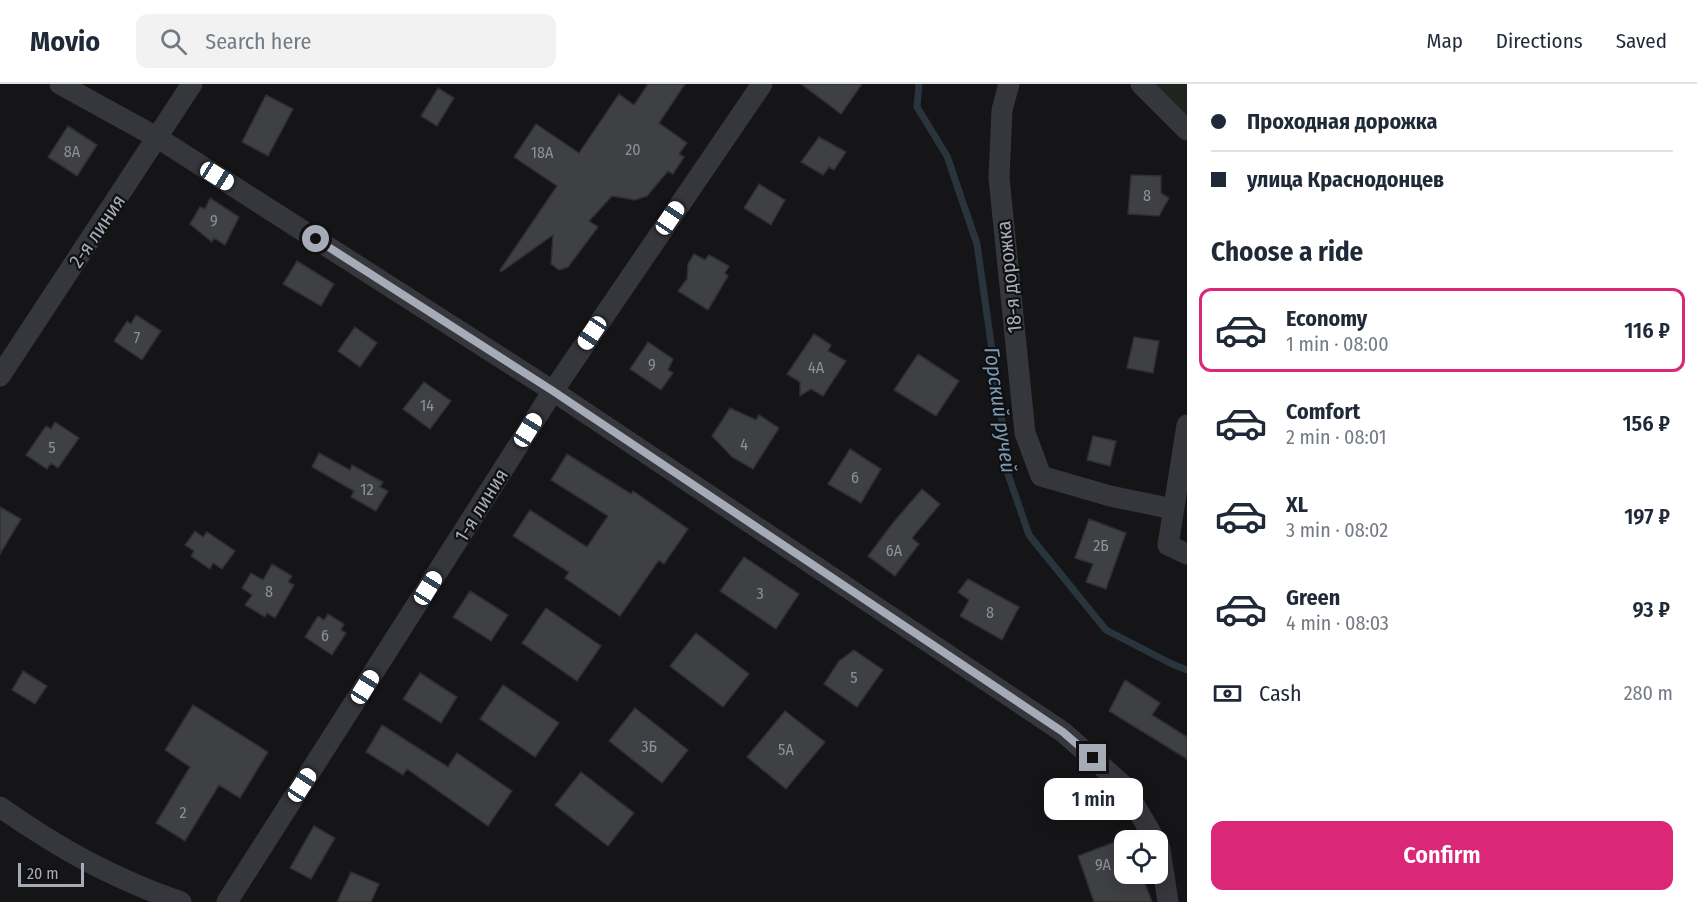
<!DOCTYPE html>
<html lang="en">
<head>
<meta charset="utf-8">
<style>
	:root { --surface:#fff; --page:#f2f2f3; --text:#1f2937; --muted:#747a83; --line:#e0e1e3; --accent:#db2777 }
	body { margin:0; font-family:"Fira Sans Condensed",sans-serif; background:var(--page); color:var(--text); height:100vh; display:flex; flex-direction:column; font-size:22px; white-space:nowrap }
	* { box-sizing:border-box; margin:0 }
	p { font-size:20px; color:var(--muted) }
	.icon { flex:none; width:33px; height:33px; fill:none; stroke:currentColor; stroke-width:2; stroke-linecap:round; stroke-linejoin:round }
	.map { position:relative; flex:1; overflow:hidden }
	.panel { display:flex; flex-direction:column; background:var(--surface); width:510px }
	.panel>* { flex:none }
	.hud { display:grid; align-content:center; height:132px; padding:0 24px; background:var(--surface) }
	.controls { position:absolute; left:1114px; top:746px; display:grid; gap:12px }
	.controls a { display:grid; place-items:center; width:54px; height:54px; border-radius:12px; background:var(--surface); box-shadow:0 3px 15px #0003; font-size:30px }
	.scale { position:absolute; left:18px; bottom:15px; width:66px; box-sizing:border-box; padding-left:6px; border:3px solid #a6abb8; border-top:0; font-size:16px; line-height:21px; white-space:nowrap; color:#a6abb8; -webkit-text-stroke:4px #101012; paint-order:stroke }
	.end { position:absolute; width:27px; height:27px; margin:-14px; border:8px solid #a6abb8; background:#111; box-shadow:0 0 0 3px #111 }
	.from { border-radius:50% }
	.bubble { position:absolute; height:42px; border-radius:12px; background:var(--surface); box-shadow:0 3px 15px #0003; font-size:20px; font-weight:600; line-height:42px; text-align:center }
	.car { position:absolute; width:18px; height:36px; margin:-18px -9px; border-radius:8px; box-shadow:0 0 4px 2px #0007; background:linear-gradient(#fff 24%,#345 0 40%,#fff 0 76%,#345 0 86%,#fff 0) }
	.hud b { display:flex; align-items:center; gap:21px; height:57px; font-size:22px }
	.hud b+b { border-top:2px solid var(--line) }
	.hud i { width:15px; height:15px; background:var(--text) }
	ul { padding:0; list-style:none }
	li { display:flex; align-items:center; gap:18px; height:84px; margin:0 12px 9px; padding:0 12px; border:3px solid transparent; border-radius:12px }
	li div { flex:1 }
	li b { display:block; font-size:22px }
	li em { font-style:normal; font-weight:600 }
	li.selected { border-color:var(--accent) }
	li>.icon { width:54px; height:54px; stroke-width:1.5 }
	h2 { padding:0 24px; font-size:27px; line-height:72px }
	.pay { display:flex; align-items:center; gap:15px; height:66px; padding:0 24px; font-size:22px }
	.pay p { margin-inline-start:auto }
	.primary-button { display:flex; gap:12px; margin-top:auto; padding:12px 24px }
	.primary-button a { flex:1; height:69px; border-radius:12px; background:var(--accent); color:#fff; font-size:24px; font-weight:600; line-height:69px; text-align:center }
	header { display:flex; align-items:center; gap:36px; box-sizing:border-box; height:84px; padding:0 30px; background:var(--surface); border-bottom:2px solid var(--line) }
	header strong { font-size:28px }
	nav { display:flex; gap:33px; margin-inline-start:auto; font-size:21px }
	.search { width:420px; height:54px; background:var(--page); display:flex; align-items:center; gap:15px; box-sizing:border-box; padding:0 21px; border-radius:12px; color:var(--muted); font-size:22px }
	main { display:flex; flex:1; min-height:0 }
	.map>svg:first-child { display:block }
	.green { fill:#1d251e }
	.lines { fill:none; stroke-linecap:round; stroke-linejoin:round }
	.stream { stroke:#2a343c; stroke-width:7 }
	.building { fill:#3f4044; stroke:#2f2f33; stroke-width:1.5 }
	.minor { stroke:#36373c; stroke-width:21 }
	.route { stroke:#a6abb8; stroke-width:8 }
	.labels { text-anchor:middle; stroke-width:4.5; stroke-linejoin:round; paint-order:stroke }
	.number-label { font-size:16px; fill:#8c909b }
	.street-label { font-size:20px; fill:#a6abb8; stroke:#101012 }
	.water-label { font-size:21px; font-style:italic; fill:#7a9ab6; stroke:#101012 }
</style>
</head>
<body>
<header>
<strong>Movio</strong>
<div class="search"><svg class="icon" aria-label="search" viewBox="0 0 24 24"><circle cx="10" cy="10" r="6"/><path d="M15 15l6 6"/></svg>Search here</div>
<nav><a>Map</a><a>Directions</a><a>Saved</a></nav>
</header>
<main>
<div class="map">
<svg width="1187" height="818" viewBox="0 0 1187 818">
	<rect width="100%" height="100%" fill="#151517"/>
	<path class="green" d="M1154 0H1187V32Z"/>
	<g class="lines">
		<path class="stream" d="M919 0 917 23 947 72 977 160 1004 351 1007 387 1029 451 1106 546 1172 580 1187 586"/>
	</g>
	<path class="building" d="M648 0H685L659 39 687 59 679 70 684 73 673 90 668 87 647 112 635 116 612 112 589 137 598 143 568 183 559 186 551 180 553 151 501 188 500 186 557 102 514 73 536 40 579 69 619 10 634 21Z
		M801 0H862L841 30Z
		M438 4 454 14 437 42 421 32Z
		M266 11 293 25 268 72 242 58Z
		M68 42 97 61 77 92 48 73Z
		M819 53 846 68 834 86 829 83 823 91 801 78Z
		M1131 91 1161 92V109L1169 114 1159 132 1128 130Z
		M759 100 785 116 771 141 744 124Z
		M210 114 239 133 225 161 214 154 212 158 190 140 200 123 205 125Z
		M694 170 705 176 709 171 729 182 725 189 728 192 708 226 678 207 687 195 688 180Z
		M297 177 334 200 321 222 283 200Z
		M136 231 161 247 142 276 114 257 127 237 131 240Z
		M355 243 377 259 360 283 338 267Z
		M814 250 831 261 828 267 846 277 823 312 811 305 800 312V298L787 290Z
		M1134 253 1159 257 1153 289 1127 284Z
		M648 258 673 275 668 286 673 289 661 306 630 285Z
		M918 270 959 297 936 332 894 306Z
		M424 298 451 317 430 345 403 325Z
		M730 324 756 336 759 331 779 344 753 385 732 373 712 352Z
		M55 338 79 354 58 384 51 379 47 385 26 371 46 342 51 345Z
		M1093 352 1116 357 1110 382 1087 376Z
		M850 365 881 385 861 419 828 400Z
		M319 369 350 386 352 381 383 398 380 403 388 407 376 427 351 413 354 407 312 383Z
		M567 370 631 410 633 407 688 445 664 480 659 476 620 532 565 494 569 488 513 452 530 426 587 463 608 432 551 396Z
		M922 405 940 420 912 454 919 460 895 492 868 472 892 440Z
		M0 423 21 435 0 470Z
		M1089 435 1126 449 1106 505 1086 498 1093 480 1075 474Z
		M195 447 203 453 207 448 235 467 222 485 213 479 210 485 191 472 194 467 185 461Z
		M744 473 799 510 776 545 720 507Z
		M272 480 292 492 288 498 294 501 275 534 267 529 265 533 245 521 252 511 242 504 251 489 263 496Z
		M968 495 1019 523 1002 556 960 532 969 516 958 508Z
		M470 507 508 531 491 557 453 533Z
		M546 524 601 562 577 597 522 559Z
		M328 530 344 540 341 546 346 549 332 571 305 553 318 532 324 536Z
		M696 549 749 590 723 623 670 582Z
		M854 566 883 586 857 623 824 600 839 577Z
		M23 587 47 602 35 620 12 606Z
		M420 589 457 613 441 639 403 615Z
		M1125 596 1160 619 1152 631 1187 653V675L1109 627Z
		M503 601 559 639 535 673 480 635Z
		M193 621 268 668 240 714 219 701 185 757 156 739 190 683 165 666Z
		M635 624 688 666 662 699 609 657Z
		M785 627 825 658 786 705 747 673Z
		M382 641 448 683 457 669 512 707 488 742 407 685 403 691 366 668Z
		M581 688 634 729 608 762 555 721Z
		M314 742 335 754 311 795 290 784Z
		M1128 753 1129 756H1125V789H1141L1152 818H1094L1078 772Z
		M351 788 379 800 371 818H337Z"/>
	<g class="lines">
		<path class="minor" d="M60 0 158 54 553 307 1063 648 1123 701 1155 756
			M1009 0 1002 26 999 94 1025 349 1041 392 1110 412 1173 425
			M1141 0 1187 46
			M0 292 192 0
			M1187 341 1168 461 1187 470
			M0 723C60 765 112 794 181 818
			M1158 760 1160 765 1168 818
			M227 818 553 307 762 0"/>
	</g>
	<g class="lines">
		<path class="route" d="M316 155 553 307 1063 648 1093 674"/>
	</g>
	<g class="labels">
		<g class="number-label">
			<text x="633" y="71">20</text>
			<text x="72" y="73">8А</text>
			<text x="542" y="74">18А</text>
			<text x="1147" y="117">8</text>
			<text x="214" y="142">9</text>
			<text x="137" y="259">7</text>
			<text x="652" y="286">9</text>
			<text x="816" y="289">4А</text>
			<text x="427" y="327">14</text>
			<text x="744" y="366">4</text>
			<text x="52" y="369">5</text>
			<text x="855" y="399">6</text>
			<text x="367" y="411">12</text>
			<text x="1101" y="467">2Б</text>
			<text x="894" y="472">6А</text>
			<text x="269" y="513">8</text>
			<text x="760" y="515">3</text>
			<text x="990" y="534">8</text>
			<text x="325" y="557">6</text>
			<text x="854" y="599">5</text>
			<text x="649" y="668">3Б</text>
			<text x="786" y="671">5А</text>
			<text x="183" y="734">2</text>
			<text x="1103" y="786">9А</text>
		</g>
		<g class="street-label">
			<text transform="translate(97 147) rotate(-56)" y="7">2-я линия</text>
			<text transform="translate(1009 193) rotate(-96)" y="7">18-я дорожка</text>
			<text transform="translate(481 421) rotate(-58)" y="7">1-я линия</text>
		</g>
		<g class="water-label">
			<text transform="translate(1000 326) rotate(82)" y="7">Горский ручей</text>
		</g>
	</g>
</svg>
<div class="controls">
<a><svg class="icon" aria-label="locate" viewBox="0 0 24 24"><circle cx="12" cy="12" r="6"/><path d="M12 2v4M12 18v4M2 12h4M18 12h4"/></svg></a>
</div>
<div class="scale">20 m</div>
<i class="end from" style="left:316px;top:155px"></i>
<i class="end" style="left:1093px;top:674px"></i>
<div class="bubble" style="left:1044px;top:694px;width:99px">1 min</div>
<i class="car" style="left:217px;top:92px;rotate:122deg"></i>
<i class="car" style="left:670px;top:134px;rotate:34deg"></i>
<i class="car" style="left:592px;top:249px;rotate:214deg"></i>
<i class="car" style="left:528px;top:346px;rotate:32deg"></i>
<i class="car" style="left:428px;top:504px;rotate:32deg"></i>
<i class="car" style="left:365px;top:603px;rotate:32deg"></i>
<i class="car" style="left:302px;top:701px;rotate:33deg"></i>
</div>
<section class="panel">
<div class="hud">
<b><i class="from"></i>Проходная дорожка</b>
<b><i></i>улица Краснодонцев</b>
</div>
<h2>Choose a ride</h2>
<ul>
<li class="selected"><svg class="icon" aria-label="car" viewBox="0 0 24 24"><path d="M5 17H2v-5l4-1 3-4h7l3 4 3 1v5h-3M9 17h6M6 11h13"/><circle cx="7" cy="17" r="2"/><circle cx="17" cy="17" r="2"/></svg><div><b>Economy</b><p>1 min · 08:00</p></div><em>116 ₽</em></li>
<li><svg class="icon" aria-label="car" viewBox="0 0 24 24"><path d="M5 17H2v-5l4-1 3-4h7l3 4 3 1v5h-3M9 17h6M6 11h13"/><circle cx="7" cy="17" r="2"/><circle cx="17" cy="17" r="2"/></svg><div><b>Comfort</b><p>2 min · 08:01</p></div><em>156 ₽</em></li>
<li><svg class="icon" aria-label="car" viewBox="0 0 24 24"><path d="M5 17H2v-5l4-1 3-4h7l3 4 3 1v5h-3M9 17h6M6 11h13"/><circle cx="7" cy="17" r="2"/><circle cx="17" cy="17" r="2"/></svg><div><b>XL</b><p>3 min · 08:02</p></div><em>197 ₽</em></li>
<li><svg class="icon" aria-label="car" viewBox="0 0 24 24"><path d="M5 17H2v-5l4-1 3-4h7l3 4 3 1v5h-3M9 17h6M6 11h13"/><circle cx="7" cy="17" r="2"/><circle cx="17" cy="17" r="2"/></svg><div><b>Green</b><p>4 min · 08:03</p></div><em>93 ₽</em></li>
</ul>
<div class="pay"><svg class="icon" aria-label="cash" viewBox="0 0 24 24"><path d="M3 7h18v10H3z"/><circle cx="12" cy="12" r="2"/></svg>Cash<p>280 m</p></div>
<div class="primary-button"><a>Confirm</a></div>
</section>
</main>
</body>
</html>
